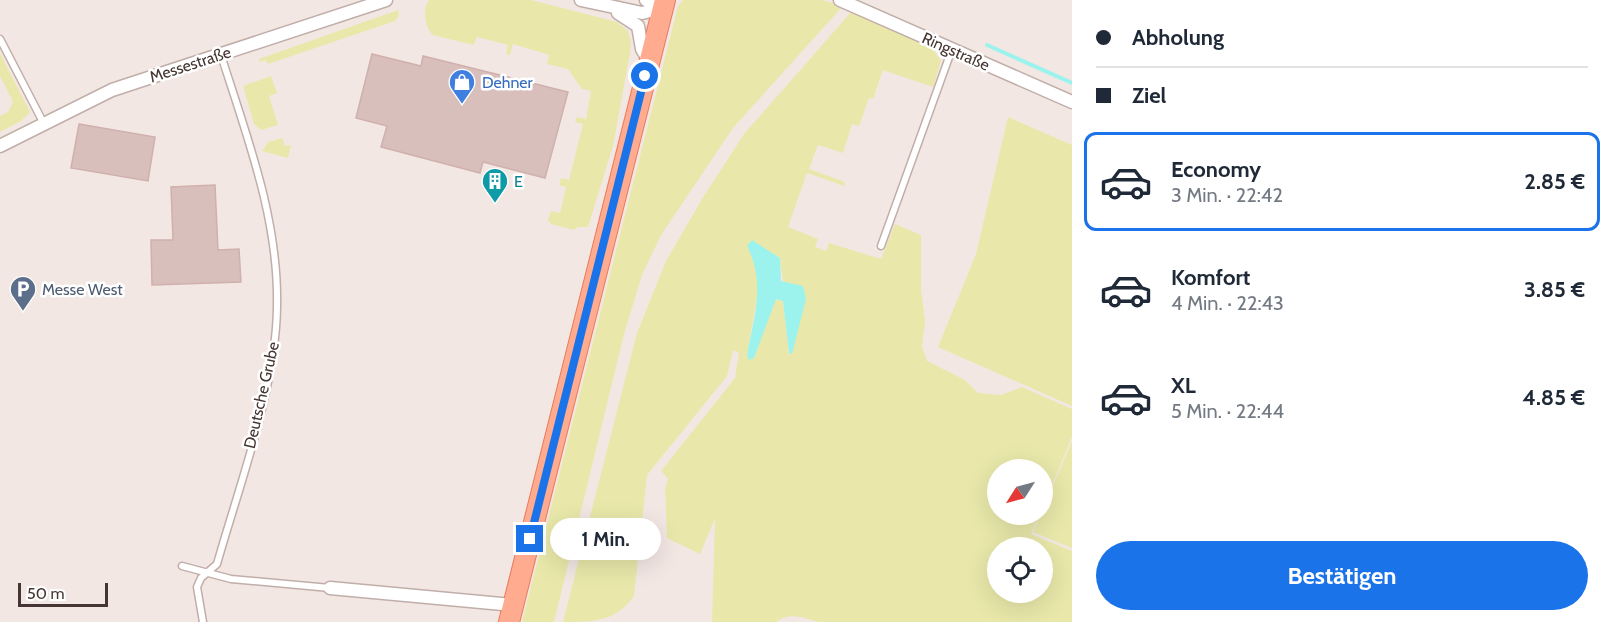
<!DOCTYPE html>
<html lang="de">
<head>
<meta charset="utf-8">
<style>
	:root { --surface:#fff; --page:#f2f2f3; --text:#1f2937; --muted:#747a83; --line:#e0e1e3; --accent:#1a73e8 }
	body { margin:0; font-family:Cabin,sans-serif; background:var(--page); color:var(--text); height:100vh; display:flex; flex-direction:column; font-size:22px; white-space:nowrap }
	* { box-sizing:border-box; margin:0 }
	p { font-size:20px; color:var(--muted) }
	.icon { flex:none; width:33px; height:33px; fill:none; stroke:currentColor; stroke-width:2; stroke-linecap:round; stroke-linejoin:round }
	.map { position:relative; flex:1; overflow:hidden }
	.side { display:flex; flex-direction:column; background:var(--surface); width:540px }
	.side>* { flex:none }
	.top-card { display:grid; align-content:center; height:132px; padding:0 24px; background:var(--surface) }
	.needle { width:39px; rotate:234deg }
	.tools { position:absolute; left:987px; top:459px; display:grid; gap:12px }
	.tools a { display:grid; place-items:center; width:66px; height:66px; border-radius:50%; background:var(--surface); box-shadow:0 6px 24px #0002; font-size:30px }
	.scale { position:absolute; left:18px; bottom:15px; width:90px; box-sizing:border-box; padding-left:6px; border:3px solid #453633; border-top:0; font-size:16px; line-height:21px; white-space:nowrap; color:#453633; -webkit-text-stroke:4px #fff; paint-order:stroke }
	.end { position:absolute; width:27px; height:27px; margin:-14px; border:8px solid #1a73e8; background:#fff; box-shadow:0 0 0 3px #fff }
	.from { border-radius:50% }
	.bubble { position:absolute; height:42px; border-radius:21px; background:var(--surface); box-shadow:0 6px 24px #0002; font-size:20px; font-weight:700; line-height:42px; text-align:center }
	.top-card b { display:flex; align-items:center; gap:21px; height:57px; font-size:22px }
	.top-card b+b { border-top:2px solid var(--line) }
	.top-card i { width:15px; height:15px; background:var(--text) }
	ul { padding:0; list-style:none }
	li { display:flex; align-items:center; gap:18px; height:99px; margin:0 12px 9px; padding:0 12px; border:3px solid transparent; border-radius:12px }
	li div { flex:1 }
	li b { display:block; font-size:22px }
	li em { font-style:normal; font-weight:700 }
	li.on { border-color:var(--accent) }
	li>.icon { width:54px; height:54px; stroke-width:1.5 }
	.action { display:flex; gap:12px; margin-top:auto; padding:12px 24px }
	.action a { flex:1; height:69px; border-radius:36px; background:var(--accent); color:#fff; font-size:24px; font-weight:700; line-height:69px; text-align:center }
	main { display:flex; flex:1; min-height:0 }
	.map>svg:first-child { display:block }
	.green { fill:#e9e8aa; fill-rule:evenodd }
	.water { fill:#9cf3ed }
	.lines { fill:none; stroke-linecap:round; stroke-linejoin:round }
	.stream { stroke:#9cf3ed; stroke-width:4 }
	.building { fill:#d8bfbc; stroke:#d0b0ac; stroke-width:1.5 }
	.service-casing { stroke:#c1aea9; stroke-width:9 }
	.minor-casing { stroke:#c1aea9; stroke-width:15 }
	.primary-casing { stroke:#e87b5c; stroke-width:22 }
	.service { stroke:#fff; stroke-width:6 }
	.minor { stroke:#fff; stroke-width:12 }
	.primary { stroke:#ffab90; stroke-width:20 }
	.route { stroke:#1a73e8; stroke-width:8 }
	.labels { text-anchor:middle; stroke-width:5; stroke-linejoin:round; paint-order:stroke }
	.street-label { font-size:16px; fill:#453633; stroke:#fff }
	.shop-label { font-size:16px; fill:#366cbe; stroke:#fff; text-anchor:start }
	.culture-label { font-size:16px; fill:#0d838f; stroke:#fff; text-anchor:start }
	.service-label { font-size:16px; fill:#4e5e75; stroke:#fff; text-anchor:start }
</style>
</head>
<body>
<main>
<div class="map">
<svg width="1072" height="622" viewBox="0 0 1072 622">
	<rect width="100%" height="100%" fill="#f3e7e4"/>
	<path class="green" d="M429 0H531L617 22 628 31 631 42 630 53 613 146 588 227H578L574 230 551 224 548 220 551 211 560 213 566 187 559 185 561 178 569 180 583 124 575 122 577 117 586 119 591 91 582 89 568 69 547 64 549 55 513 44 510 55 506 54 508 45 477 37 474 45 433 35C425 28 422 8 429 0Z
		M683 0H822L843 6 733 128 661 235 642 275 624 334 554 622H522L678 6Z
		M398 10 399 15 395 21 268 64 266 60 260 62 259 59Z
		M852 11 930 45 941 61 933 87 883 70 873 99 869 98 859 126 852 124 843 153 818 145 809 169 845 182 844 186 807 173 788 227 818 239 815 247 826 251 829 243 881 259 895 224 921 235V289L925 321 922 347 927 361 965 380 978 393 1001 395 1022 387 1072 409V437L1043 507 1042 470H998V514L1039 515 1031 534 1072 551V622H818C802 617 789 612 776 622H712L715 518 700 554 667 538 665 488 668 479 661 471 735 378 739 353 733 350 727 376 647 475 634 596C616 622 593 622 563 622L637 333 666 261 702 199 744 134ZM761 247 780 258 792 354 789 353 783 301 775 299 754 358 747 355 758 293 756 264ZM998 548H1042V592H998Z
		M0 53 30 112 21 121 0 132V116L8 112 13 102 0 76Z
		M271 76 277 93 269 96 278 125 261 130 254 124 243 86Z
		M1008 117 1072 145V406L938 347 976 254Z
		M282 138 285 146 291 145 288 158 262 151 268 142Z
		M1072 441V548L1033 532Z"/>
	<path class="water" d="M752 240 780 258 781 281 803 286 806 299 792 354 789 353 783 301 776 299 754 358 749 360 747 355C754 316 766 284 747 246Z"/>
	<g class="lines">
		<path class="stream" d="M987 45 1072 83"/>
	</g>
	<path class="building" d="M372 54 421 66 423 56 568 92 545 178 483 162 480 173 381 147 387 126 356 118Z
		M79 124 155 137 148 181 71 168Z
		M215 185 218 250 239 249 241 282 152 285 151 240H173L171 187Z"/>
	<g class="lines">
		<g class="service-casing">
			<path id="service" d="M0 39 43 122
				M881 246 952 49
				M182 566 231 579 330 588
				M203 622 197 587 201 578 217 564C239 486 276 388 277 307 279 220 247 137 221 55"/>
		</g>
		<g class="minor-casing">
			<path id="minor" d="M581 0 642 13 663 8
				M646 0 663 8
				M840 0 1072 102
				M618 13 638 26 642 49 649 61
				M0 146 112 90 386 0
				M330 588 513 605"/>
		</g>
		<g class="primary-casing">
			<path id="primary" d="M509 622 665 0"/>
		</g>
		<use href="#service" class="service"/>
		<use href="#minor" class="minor"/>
		<use href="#primary" class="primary"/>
	</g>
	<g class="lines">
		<path class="route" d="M530 539 645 76"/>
	</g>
	<defs>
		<g id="shop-pin" transform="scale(1.35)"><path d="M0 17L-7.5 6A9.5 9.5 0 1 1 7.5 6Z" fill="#3f7fe0" stroke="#fff"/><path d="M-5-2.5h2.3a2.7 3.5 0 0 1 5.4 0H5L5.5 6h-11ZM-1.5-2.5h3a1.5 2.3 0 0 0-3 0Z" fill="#fff"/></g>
		<g id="building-pin" transform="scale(1.35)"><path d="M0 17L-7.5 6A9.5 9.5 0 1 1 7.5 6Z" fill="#0f9aa8" stroke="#fff"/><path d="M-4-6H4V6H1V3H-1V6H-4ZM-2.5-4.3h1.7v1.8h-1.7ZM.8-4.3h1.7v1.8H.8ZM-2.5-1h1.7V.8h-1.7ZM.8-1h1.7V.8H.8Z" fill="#fff"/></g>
		<g id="parking-pin" transform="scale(1.35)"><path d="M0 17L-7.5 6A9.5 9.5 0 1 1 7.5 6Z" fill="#5c6f8a" stroke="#fff"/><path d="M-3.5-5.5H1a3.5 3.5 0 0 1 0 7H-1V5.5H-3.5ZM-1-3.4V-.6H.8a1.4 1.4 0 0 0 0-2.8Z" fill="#fff"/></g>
	</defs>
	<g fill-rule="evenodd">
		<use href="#shop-pin" x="462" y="82"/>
		<use href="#building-pin" x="495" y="181"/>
		<use href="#parking-pin" x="23" y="289"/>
	</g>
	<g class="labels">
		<g class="street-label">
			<text transform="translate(956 51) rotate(24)" y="6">Ringstraße</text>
			<text transform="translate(190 64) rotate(-18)" y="6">Messestraße</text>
			<text transform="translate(261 395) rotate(-77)" y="6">Deutsche Grube</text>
		</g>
		<g class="shop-label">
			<text x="482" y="88">Dehner</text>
		</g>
		<g class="culture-label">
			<text x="514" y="187">E</text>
		</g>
		<g class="service-label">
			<text x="42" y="295">Messe West</text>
		</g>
	</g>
</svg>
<div class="tools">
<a><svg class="needle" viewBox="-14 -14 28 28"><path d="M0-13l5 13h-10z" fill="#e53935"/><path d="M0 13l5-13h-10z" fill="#747a83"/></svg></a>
<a><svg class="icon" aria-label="locate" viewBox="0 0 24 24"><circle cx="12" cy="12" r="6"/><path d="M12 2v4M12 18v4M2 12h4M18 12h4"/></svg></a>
</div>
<div class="scale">50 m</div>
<i class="end from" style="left:645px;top:76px"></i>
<i class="end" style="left:530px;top:539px"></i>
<div class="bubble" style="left:550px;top:518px;width:111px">1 Min.</div>
</div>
<section class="side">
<div class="top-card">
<b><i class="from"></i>Abholung</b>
<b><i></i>Ziel</b>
</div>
<ul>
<li class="on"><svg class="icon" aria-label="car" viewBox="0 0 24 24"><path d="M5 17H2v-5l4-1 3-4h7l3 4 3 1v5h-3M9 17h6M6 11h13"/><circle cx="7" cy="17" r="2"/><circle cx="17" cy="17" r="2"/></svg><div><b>Economy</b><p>3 Min. · 22:42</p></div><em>2.85 €</em></li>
<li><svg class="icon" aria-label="car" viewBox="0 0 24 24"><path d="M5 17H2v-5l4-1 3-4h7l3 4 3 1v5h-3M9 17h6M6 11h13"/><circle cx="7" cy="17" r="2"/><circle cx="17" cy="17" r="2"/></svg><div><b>Komfort</b><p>4 Min. · 22:43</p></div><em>3.85 €</em></li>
<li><svg class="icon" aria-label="car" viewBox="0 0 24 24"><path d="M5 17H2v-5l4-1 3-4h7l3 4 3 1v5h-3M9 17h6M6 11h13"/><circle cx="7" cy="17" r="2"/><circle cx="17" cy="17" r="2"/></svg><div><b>XL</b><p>5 Min. · 22:44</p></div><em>4.85 €</em></li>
</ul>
<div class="action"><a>Bestätigen</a></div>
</section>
</main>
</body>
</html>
